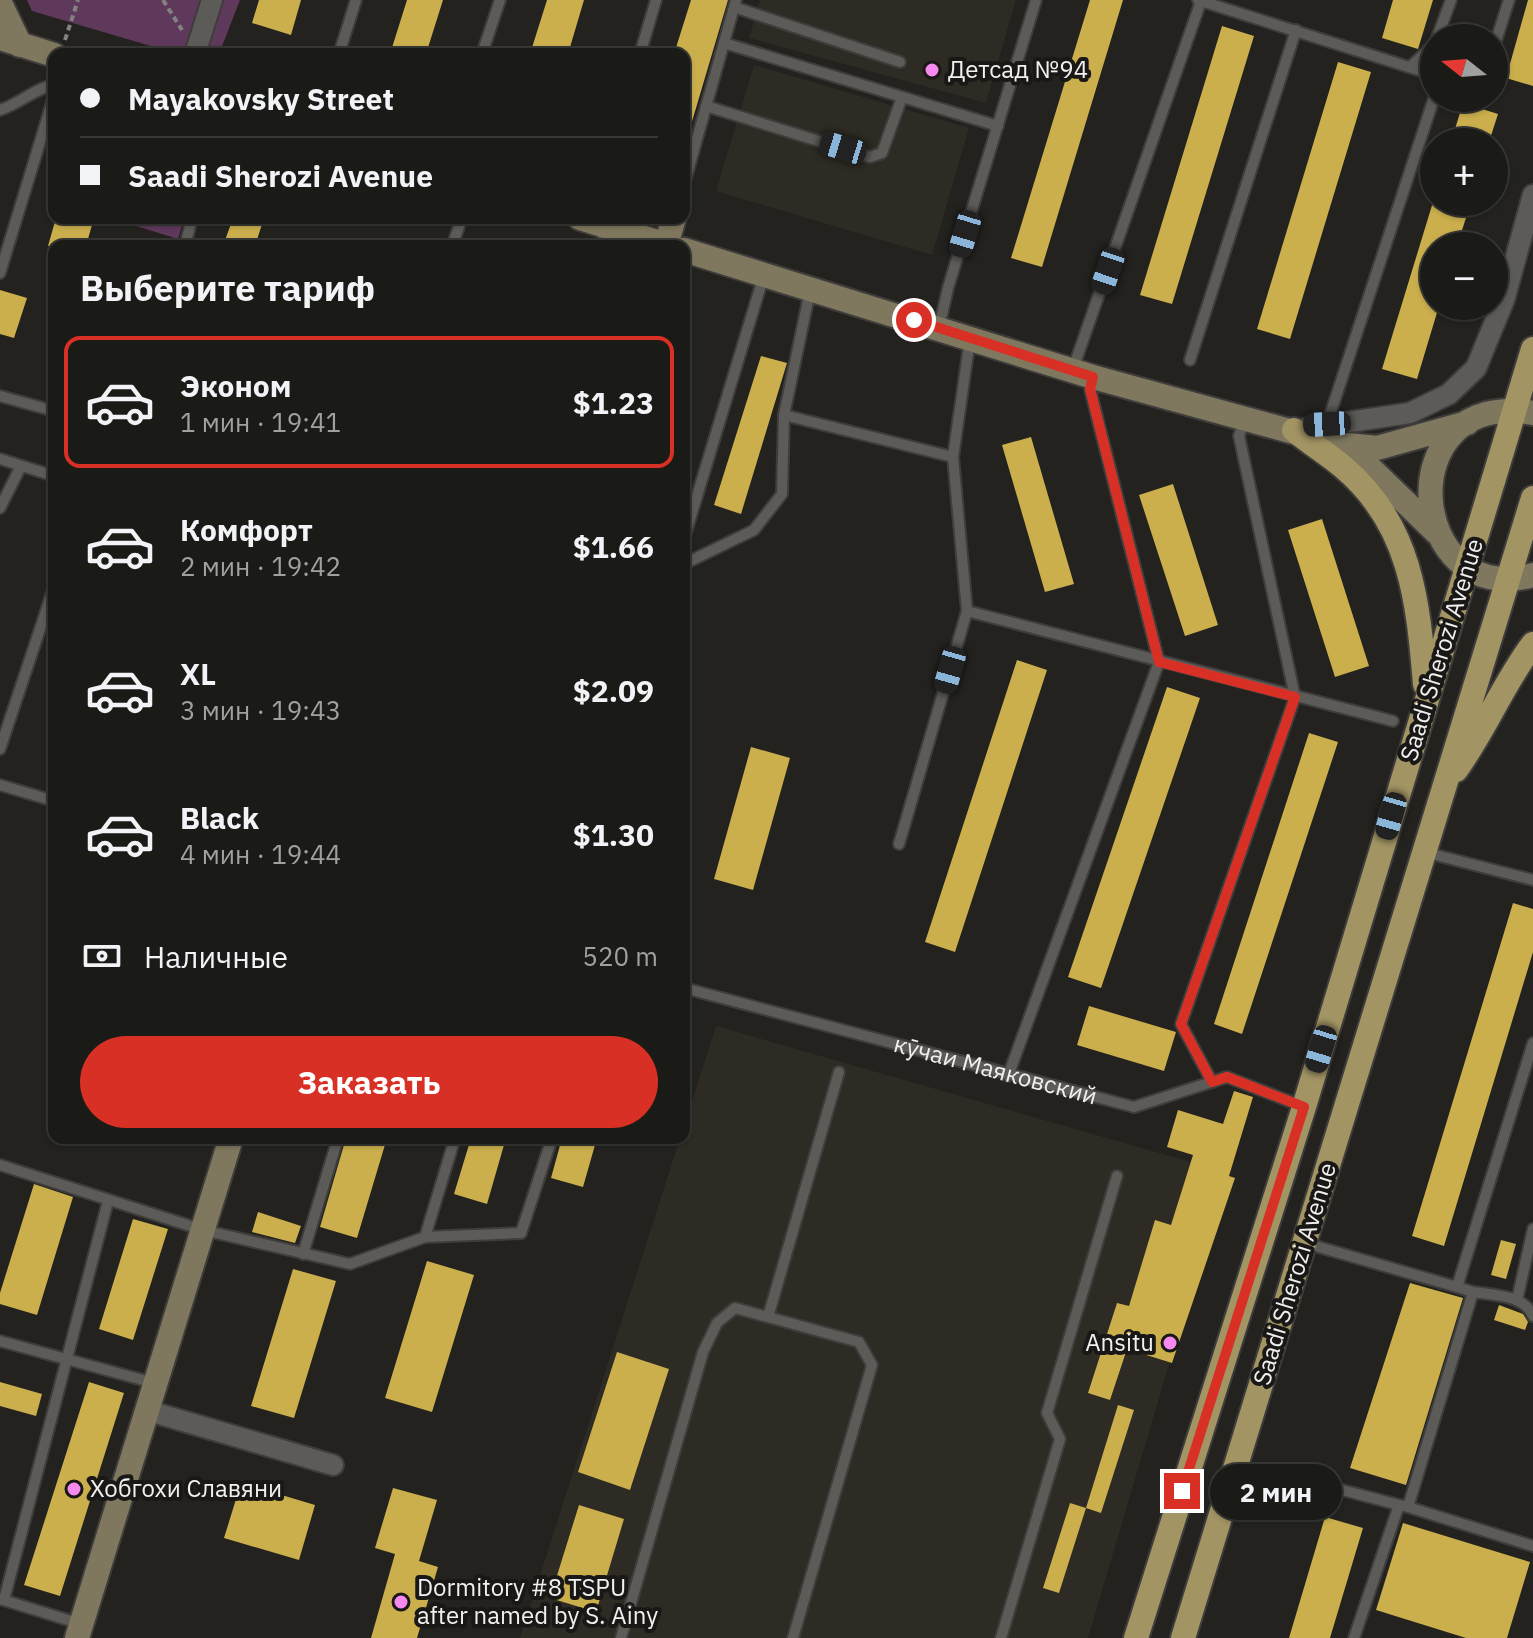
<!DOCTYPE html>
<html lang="ru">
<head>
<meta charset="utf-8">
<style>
	:root { --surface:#1a1a17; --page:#232320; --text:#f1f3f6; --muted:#9fa1a1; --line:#383836; --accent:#d93025 }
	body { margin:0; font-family:"IBM Plex Sans",sans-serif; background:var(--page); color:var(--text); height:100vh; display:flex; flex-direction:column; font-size:30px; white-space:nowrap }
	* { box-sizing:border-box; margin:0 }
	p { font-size:26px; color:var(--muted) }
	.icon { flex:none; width:44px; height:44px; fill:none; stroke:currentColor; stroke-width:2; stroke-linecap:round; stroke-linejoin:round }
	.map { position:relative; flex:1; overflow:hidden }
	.details { position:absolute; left:48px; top:240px; width:642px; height:904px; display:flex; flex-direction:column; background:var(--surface); border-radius:16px; box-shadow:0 2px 6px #0004,0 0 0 2px var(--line) }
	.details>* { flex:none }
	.banner { position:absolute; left:48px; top:48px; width:642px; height:176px; border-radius:16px; box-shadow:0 2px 6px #0004,0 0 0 2px var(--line); display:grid; align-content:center; height:176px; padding:0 32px; background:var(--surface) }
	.needle { width:52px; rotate:287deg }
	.tools { position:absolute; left:1420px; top:24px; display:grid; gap:16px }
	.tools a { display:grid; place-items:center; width:88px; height:88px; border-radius:50%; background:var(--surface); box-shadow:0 2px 6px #0004,0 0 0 2px var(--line); font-size:40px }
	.end { position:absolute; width:36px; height:36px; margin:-18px; border:10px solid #d93025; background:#fff; box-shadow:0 0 0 4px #fff }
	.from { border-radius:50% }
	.bubble { position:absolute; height:56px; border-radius:28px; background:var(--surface); box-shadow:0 2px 6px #0004,0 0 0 2px var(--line); font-size:26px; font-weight:700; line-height:56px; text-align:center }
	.car { position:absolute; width:24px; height:48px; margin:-24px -12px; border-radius:10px; box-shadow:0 0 6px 2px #0007; background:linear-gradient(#222 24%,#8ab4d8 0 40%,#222 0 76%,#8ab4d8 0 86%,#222 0) }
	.banner b { display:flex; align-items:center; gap:28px; height:76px; font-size:30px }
	.banner b+b { border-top:2px solid var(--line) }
	.banner i { width:20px; height:20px; background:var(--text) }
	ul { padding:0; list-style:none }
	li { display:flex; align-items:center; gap:24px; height:132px; margin:0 16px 12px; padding:0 16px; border:4px solid transparent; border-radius:16px }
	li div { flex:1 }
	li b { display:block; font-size:30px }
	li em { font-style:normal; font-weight:700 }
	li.on { border-color:var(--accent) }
	li>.icon { width:72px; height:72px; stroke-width:1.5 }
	h2 { padding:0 32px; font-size:36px; line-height:96px }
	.pay { display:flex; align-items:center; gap:20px; height:88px; padding:0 32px; font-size:30px }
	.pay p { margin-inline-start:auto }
	.primary-button { display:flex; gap:16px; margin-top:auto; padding:16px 32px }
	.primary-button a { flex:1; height:92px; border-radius:48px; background:var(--accent); color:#fff; font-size:32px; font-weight:700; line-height:92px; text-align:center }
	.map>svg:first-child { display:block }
	.built { fill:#2d2b23 }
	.green { fill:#5f395c }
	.building { fill:#cbaf4d }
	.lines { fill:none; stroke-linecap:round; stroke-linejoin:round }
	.lane-casing { stroke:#3e3d3c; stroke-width:14 }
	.street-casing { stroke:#3e3d3c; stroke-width:24 }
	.secondary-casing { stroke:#3e3d3c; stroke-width:28 }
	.primary-casing { stroke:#3e3d3c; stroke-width:28 }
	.path { stroke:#838280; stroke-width:4; stroke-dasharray:6 4; stroke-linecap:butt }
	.lane { stroke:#5c5b58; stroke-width:10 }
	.street { stroke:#5c5b58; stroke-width:20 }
	.secondary { stroke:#7f785e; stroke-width:24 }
	.primary { stroke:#a29463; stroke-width:24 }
	.route { stroke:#d93025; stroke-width:10 }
	.poi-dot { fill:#f589ee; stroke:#191816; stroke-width:3 }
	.labels { text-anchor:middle; stroke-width:8; stroke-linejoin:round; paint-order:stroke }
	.poi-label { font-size:24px; fill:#f1f0ef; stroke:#191816; text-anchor:start }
	.street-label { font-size:24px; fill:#f1f0ef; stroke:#191816 }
</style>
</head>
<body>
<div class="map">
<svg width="1533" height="1638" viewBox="0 0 1533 1638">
	<rect width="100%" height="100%" fill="#23221f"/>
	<path class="built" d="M760 0H1016L986 103 749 38Z
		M754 65 969 128 932 255 716 191Z
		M716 1026 1226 1172 1088 1638H520L680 1138H684V1126Z"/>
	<path class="green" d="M27 0H240L219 54H178L32 11Z
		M135 218H184L178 239 133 225Z"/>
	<path class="building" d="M259 0H301L291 35 252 23Z
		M407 0H443L426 54H390Z
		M547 0H584L568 54H530Z
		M691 0H728L688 135 684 134V54H674Z
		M1090 0H1123L1042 267 1011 258Z
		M1393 0H1433L1418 49 1382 38Z
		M1528 0H1533V86L1506 78Z
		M1222 26 1254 36 1172 304 1140 295Z
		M1338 62 1371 72 1290 339 1257 329Z
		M1463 103 1498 114 1489 142H1451Z
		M1433 202H1471L1457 246H1434V306H1439L1417 379 1382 369Z
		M56 218H94L86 246H48Z
		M233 218H264L255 246H223Z
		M0 290 27 298 14 338 0 334Z
		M761 356 787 363 741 514 714 505Z
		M1031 437 1074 584 1045 592 1002 445Z
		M1173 484 1218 625 1185 636 1139 495Z
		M1322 519 1369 666 1335 677 1288 530Z
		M1017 660 1047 670 955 952 925 942Z
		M1167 687 1200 698 1101 988 1068 977Z
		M1309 733 1338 742 1242 1034 1214 1024Z
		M751 747 790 758 753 890 714 879Z
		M1513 903 1533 909V952L1444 1246 1412 1236Z
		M1089 1006 1176 1032 1164 1071 1077 1045Z
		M1234 1091 1253 1097 1229 1176 1235 1178 1172 1363 1127 1349 1110 1400 1088 1393 1117 1303 1129 1306 1155 1220 1171 1225 1193 1155 1167 1147 1178 1110 1223 1124Z
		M346 1138H387L357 1238 320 1227Z
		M471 1138H506L487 1204 454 1194Z
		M562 1138H597L583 1187 551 1178Z
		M34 1184 73 1197 37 1315 0 1304V1293Z
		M258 1212 301 1226 295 1243 252 1232Z
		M133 1219 168 1229 133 1340 99 1329Z
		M1501 1240 1516 1244 1506 1279 1491 1275Z
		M427 1261 474 1275 432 1412 385 1398Z
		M293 1269 336 1281 294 1418 251 1406Z
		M1410 1283 1463 1298 1406 1485 1350 1468Z
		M1499 1305 1523 1314 1528 1322 1525 1330 1494 1320Z
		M617 1352 669 1369 630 1490 578 1472Z
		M0 1382 42 1394 36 1416 0 1406Z
		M89 1382 124 1393 60 1596 24 1585Z
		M1118 1405 1134 1410 1101 1513 1086 1508Z
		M241 1483 315 1505 299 1560 224 1538Z
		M393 1488 437 1500 419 1561 438 1567 417 1638H371L395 1554 375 1548Z
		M1070 1503 1086 1508 1059 1593 1043 1588Z
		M579 1505 624 1519 596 1612 550 1598Z
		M1325 1517 1363 1528 1330 1638H1289Z
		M1403 1523 1530 1562 1507 1638H1466L1376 1610Z"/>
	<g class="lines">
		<g class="lane-casing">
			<g id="lane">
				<path d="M1198 0 1434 75"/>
				<path d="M734 7 900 62"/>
				<path d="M1437 38 1451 0"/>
				<path d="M724 43 998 126"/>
				<path d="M1494 47 1509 0"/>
				<path d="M339 54 356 0"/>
				<path d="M482 54 500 0"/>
				<path d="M640 54 656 0"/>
				<path d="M1410 67 1434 45"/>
				<path d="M706 106 870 157 882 153 902 97"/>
				<path d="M0 110C19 104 37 87 54 85"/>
				<path d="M684 185 736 0"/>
				<path d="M185 246 192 218"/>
				<path d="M452 246 462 218"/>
				<path d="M601 246 606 227"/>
				<path d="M0 273 54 96"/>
				<path d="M939 328 948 288 1036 0"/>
				<path d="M1190 360 1296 30"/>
				<path d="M1073 369 1201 1"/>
				<path d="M0 396 54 411"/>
				<path d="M784 415 953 457"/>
				<path d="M1326 427 1434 98"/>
				<path d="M0 459 54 476"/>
				<path d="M0 508 21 466"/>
				<path d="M684 539 764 275"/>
				<path d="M684 564 754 530 782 494 784 415 810 291"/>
				<path d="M967 611 1393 721"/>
				<path d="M0 749 54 587"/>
				<path d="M0 785 54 801"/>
				<path d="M899 844 967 611 953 457 970 339"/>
				<path d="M1424 852 1533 880"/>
				<path id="s1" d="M684 988 1134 1107 1227 1077 1304 1107"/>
				<path d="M1533 1043 1457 1287 1473 1292 1408 1507 1533 1546"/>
				<path d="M1008 1076 1159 662 1090 389 1093 378"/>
				<path d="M1212 1082 1181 1024 1295 697 1239 436 1245 418"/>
				<path d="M0 1165 203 1230 350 1264 425 1237 521 1233 552 1138"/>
				<path d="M425 1237 455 1138"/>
				<path d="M1305 1243 1457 1287"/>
				<path d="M303 1254 338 1138"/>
				<path d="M1473 1292C1493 1295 1525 1295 1533 1316"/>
				<path d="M1517 1300 1533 1229"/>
				<path d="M768 1317 839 1072"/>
				<path d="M0 1341 154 1383"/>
				<path d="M1229 1502C1296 1466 1340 1492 1408 1507"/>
				<path d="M0 1599 81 1624"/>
				<path d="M4 1600 108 1201"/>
				<path d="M621 1638 703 1352 717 1323 735 1308 859 1342 872 1365 793 1638"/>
				<path d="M1001 1638 1060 1439 1047 1413 1117 1176"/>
				<path d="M1354 1638 1399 1505"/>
			</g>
		</g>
		<g class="street-casing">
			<path id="street" d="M195 54 212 0
				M1294 430 1410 413 1449 394 1476 368 1504 300 1533 195
				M149 1411 333 1465"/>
		</g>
		<g class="secondary-casing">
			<path id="secondary" d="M0 3 20 45
				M0 38 54 55
				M580 218 670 246
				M666 245 674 218
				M684 250 1093 377 1337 444 1377 448 1467 423
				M1533 413C1387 387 1406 611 1533 575
				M1339 445 1368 466 1436 532
				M77 1638 231 1138"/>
		</g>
		<g class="primary-casing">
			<path id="primary" d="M1294 430C1309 443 1327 453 1343 467 1411 524 1418 601 1425 684
				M1456 770C1485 730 1503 684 1533 644
				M1136 1638 1304 1107 1533 349
				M1183 1638 1533 498"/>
		</g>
		<path class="path" d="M163 0 182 30
			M65 40 78 0"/>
		<use href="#lane" class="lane"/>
		<use href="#street" class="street"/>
		<use href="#secondary" class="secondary"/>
		<use href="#primary" class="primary"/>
	</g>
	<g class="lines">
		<path class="route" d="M914 320 1093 377 1090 389 1159 662 1295 697 1181 1024 1212 1082 1227 1077 1304 1107 1182 1491"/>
	</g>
	<g class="poi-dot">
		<circle cx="932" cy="70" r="8"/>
		<circle cx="1170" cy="1343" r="8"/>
		<circle cx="74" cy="1489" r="8"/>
		<circle cx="401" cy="1602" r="8"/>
	</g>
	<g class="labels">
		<g class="poi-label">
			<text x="948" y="78">Детсад №94</text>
			<text x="1154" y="1351" text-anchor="end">Ansitu</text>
			<text x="90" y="1497">Хобгохи Славяни</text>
			<text x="417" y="1596">Dormitory #8 TSPU<tspan x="417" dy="28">after named by S. Ainy</tspan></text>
		</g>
		<g class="street-label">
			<text transform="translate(1442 650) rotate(-73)" y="8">Saadi Sherozi Avenue</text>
			<text dy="8" stroke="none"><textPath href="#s1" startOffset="322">кӯчаи Маяковский</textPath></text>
			<text transform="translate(1295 1274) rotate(-73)" y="8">Saadi Sherozi Avenue</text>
		</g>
	</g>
</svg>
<div class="tools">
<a><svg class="needle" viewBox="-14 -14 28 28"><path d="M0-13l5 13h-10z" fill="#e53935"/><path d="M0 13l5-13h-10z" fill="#9fa1a1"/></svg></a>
<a>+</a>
<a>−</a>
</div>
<i class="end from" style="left:914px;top:320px"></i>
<i class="end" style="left:1182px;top:1491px"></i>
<div class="bubble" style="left:1210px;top:1464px;width:132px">2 мин</div>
<i class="car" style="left:843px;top:148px;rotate:287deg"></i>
<i class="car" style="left:965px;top:234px;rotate:197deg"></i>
<i class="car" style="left:1108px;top:271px;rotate:199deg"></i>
<i class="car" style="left:1327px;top:424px;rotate:267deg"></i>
<i class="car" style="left:950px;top:670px;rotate:196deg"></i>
<i class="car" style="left:1391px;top:816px;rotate:196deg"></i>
<i class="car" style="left:1321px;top:1049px;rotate:197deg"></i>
<div class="banner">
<b><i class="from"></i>Mayakovsky Street</b>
<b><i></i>Saadi Sherozi Avenue</b>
</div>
<section class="details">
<h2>Выберите тариф</h2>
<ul>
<li class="on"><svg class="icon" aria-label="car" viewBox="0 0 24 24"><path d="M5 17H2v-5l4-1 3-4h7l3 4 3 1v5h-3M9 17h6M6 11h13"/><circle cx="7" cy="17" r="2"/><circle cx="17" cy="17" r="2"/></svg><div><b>Эконом</b><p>1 мин · 19:41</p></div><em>$1.23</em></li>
<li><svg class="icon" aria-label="car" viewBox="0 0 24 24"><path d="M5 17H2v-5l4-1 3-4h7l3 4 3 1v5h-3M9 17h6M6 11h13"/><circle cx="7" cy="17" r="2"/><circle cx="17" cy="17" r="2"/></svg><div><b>Комфорт</b><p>2 мин · 19:42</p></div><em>$1.66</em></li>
<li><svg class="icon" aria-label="car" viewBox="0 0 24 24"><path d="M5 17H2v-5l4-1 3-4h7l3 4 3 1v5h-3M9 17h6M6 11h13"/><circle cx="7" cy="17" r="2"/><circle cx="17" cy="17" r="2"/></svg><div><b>XL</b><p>3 мин · 19:43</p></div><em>$2.09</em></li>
<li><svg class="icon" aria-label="car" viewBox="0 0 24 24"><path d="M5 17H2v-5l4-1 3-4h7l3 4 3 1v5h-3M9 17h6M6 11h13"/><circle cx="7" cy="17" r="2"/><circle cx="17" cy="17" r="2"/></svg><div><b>Black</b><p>4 мин · 19:44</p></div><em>$1.30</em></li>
</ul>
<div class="pay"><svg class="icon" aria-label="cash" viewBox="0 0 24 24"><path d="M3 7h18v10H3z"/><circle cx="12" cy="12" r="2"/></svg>Наличные<p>520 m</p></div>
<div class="primary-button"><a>Заказать</a></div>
</section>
</div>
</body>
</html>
